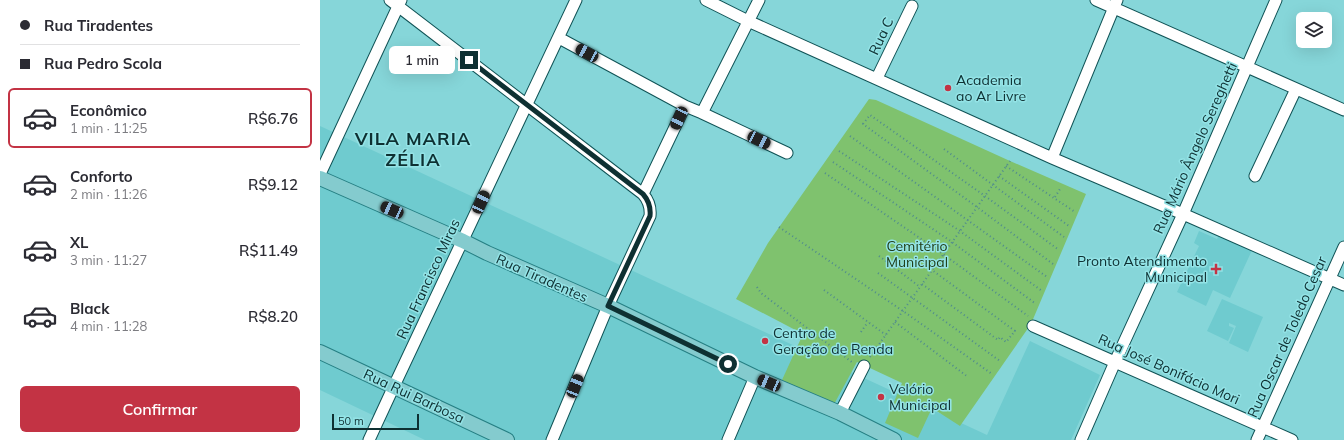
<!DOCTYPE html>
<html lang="pt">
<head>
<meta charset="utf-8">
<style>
	:root { --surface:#fff; --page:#f7f7f7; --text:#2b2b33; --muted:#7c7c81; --line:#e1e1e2; --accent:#c33344 }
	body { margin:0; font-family:Mulish,sans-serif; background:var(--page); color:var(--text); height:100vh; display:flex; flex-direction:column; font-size:15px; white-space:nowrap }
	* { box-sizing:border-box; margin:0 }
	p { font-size:13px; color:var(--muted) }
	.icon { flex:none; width:22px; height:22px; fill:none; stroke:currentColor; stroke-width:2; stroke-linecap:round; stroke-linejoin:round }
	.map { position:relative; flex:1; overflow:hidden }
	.drawer { display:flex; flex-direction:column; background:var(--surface); width:320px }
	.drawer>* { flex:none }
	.banner { display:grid; align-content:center; height:88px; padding:0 20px; background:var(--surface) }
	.fabs { position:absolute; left:976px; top:12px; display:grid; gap:8px }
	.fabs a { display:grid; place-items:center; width:36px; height:36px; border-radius:6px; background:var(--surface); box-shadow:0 4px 16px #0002; font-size:20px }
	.scale { position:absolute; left:12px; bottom:10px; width:87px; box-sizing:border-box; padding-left:4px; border:2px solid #0e3032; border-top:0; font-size:11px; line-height:14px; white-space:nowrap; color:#0e3032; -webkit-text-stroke:3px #93e3e6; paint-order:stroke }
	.end { position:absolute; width:18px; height:18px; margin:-9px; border:5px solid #0e3032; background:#fff; box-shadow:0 0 0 2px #fff }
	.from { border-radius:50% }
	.bubble { position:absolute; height:28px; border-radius:6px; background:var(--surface); box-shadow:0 4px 16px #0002; font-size:13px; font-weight:600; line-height:28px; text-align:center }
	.car { position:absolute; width:12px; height:24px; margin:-12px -6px; border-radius:5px; box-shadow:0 0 3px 1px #0007; background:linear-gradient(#222 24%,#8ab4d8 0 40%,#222 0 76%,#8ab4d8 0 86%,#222 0) }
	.banner b { display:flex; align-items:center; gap:14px; height:38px; font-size:15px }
	.banner b+b { border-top:1px solid var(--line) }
	.banner i { width:10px; height:10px; background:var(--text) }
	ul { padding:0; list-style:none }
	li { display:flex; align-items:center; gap:12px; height:60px; margin:0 8px 6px; padding:0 12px; border:2px solid transparent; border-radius:6px }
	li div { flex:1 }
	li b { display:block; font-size:15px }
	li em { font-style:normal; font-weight:600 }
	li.selected { border-color:var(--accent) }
	li>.icon { width:36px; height:36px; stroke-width:1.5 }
	.button { display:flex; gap:8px; margin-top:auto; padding:8px 20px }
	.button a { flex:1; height:46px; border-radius:6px; background:var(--accent); color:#fff; font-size:16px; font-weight:600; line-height:46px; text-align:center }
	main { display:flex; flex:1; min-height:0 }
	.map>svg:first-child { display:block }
	.built { fill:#6fcbcf }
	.green { fill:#7fc26e }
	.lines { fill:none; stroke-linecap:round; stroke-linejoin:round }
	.minor-casing { stroke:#105356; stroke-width:13 }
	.major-casing { stroke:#257f83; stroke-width:16 }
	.path { stroke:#508b8e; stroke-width:2; stroke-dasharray:1 3; stroke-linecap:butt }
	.minor { stroke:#fff; stroke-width:11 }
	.major { stroke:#84cbce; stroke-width:14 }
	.route { stroke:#0e3032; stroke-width:5 }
	.poi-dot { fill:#c33344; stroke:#93e3e6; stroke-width:1.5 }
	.labels { text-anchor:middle; stroke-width:3; stroke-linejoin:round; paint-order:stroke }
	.street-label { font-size:14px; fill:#0e3032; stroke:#93e3e6 }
	.poi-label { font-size:14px; fill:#0e3032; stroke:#93e3e6; text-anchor:start }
	.park-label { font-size:14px; fill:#203f18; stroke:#93e3e6 }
	.district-label { font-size:18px; font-weight:bold; letter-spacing:1px; fill:#0e3032; stroke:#93e3e6 }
</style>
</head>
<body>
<main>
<section class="drawer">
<div class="banner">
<b><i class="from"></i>Rua Tiradentes</b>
<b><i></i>Rua Pedro Scola</b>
</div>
<ul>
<li class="selected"><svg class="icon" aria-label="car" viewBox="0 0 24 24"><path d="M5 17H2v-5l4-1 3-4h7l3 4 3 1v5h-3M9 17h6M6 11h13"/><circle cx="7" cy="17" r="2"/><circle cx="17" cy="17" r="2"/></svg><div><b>Econômico</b><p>1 min · 11:25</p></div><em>R$6.76</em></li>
<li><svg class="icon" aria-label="car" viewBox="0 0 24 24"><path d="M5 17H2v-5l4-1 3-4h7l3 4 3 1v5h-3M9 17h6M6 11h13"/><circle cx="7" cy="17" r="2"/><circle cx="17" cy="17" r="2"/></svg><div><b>Conforto</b><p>2 min · 11:26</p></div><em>R$9.12</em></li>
<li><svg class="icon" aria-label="car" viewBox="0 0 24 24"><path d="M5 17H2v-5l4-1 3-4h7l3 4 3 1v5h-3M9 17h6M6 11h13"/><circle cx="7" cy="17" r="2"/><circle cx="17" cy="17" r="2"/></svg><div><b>XL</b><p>3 min · 11:27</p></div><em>R$11.49</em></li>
<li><svg class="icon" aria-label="car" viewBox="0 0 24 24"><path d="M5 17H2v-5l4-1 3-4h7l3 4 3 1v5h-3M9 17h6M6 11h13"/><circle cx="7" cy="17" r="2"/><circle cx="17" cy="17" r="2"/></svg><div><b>Black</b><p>4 min · 11:28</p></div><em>R$8.20</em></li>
</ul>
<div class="button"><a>Confirmar</a></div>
</section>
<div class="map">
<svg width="1024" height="440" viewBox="0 0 1024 440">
	<rect width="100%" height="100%" fill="#86d6d9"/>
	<path class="built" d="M0 126 667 435 710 341 780 375 751 440H105L0 390Z
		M879 231 897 239 900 233 933 248 910 298 893 290 886 306 857 292 879 246 874 243Z
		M902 299 943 317 928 352 909 343 916 326 909 323V326L914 328 908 341 887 331Z"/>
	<path class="green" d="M549 99 556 100 690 161 766 194 711 324 640 426 612 408 598 438 565 423 582 383 537 362 512 408 462 380 483 334 416 299 448 243Z"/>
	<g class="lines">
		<g class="minor-casing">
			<path id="minor" d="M70 0 323 194C329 201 331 207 330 216L288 306 232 440
				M386 0 428 21 732 158 863 214 1024 285
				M776 0 1024 110
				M239 38 365 106 382 113 467 153
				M557 78 592 6
				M382 113 439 0
				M732 158 797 0
				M0 174 81 0
				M935 176 976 89
				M323 194 365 106
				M713 326 972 440
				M520 413 544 366
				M49 440 74 386 256 0
				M408 440 435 377
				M761 440 795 362 863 214 956 0
				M937 440 1024 247"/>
		</g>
		<g class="major-casing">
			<path id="major" d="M0 178 143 241 167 253 288 306 435 377 520 413 574 440
				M0 352 187 440"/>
		</g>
		<path class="path" d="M530 136 727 277
			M624 149 744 237
			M519 151 640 231 722 291
			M513 162 632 242 716 304
			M686 166 755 212
			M505 173 623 254 708 316
			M679 176 749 226
			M735 197 740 189
			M459 227 583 311 672 374
			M559 256 600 287
			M733 264 657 207 543 124 550 115 665 196 739 250
			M558 273 680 361
			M602 284 678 340 680 337 686 342 695 331 612 270
			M437 287 441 293 533 363
			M504 290 566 335
			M575 322 648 377
			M541 332 548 322
			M550 357 690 161"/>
		<use href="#minor" class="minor"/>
		<use href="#major" class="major"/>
	</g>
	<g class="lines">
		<path class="route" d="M149 60 323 194C329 201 331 207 330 216L288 306 408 364"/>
	</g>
	<g class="poi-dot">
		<circle cx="628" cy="88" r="4"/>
		<path d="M894 263h4v4h4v4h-4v4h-4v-4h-4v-4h4z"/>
		<circle cx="445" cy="341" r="4"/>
		<circle cx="561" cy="397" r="4"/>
	</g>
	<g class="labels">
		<g class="street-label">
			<text transform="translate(561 36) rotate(-65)" y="5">Rua C</text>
			<text transform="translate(875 148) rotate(-66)" y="5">Rua Mário Ângelo Sereghetti</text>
			<text transform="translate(222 278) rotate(24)" y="5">Rua Tiradentes</text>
			<text transform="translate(108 279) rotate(-65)" y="5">Rua Francisco Miras</text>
			<text transform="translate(967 337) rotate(-66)" y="5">Rua Oscar de Toledo Cesar</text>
			<text transform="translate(849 369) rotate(24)" y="5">Rua José Bonifácio Mori</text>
			<text transform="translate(94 396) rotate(25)" y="5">Rua Rui Barbosa</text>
		</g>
		<g class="poi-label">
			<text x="636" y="85">Academia<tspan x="636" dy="16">ao Ar Livre</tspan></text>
			<text x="887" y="266" text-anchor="end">Pronto Atendimento<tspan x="887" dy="16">Municipal</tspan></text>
			<text x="453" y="338">Centro de<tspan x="453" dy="16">Geração de Renda</tspan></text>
			<text x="569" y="394">Velório<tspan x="569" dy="16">Municipal</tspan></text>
		</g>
		<g class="park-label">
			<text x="597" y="251">Cemitério<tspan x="597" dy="16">Municipal</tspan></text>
		</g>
		<g class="district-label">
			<text x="93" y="145">VILA MARIA<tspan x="93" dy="21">ZÉLIA</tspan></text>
		</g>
	</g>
</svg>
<div class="fabs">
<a><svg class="icon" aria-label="layers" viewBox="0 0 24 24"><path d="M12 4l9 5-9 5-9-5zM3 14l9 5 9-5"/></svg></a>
</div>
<div class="scale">50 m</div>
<i class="end from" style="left:408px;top:364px"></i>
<i class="end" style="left:149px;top:60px"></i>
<div class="bubble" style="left:69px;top:46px;width:66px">1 min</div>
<i class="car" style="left:267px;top:53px;rotate:298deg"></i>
<i class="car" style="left:359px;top:118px;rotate:205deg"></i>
<i class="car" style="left:439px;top:140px;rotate:116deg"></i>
<i class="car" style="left:161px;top:202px;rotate:25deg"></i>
<i class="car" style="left:72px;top:210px;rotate:294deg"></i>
<i class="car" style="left:449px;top:383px;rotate:293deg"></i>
<i class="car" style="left:255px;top:386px;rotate:22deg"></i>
</div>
</main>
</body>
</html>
